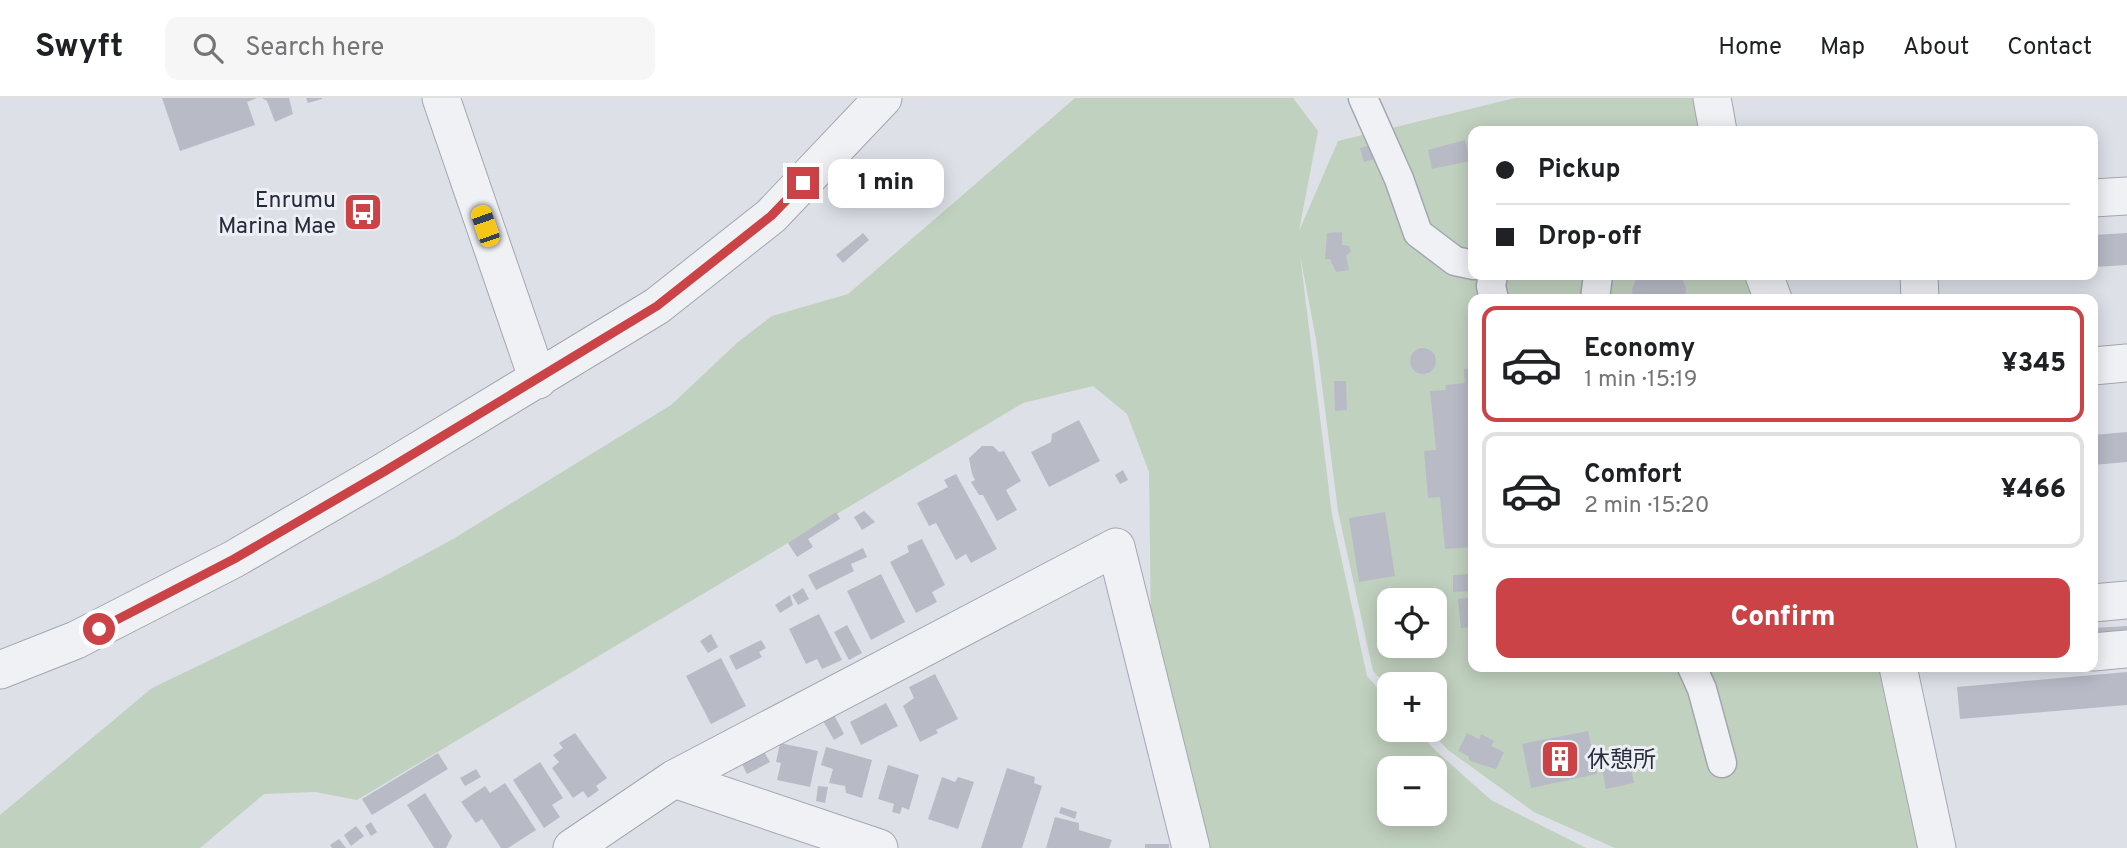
<!DOCTYPE html>
<html lang="en">
<head>
<meta charset="utf-8">
<style>
	:root { --surface:#fff; --page:#f6f6f6; --text:#202124; --muted:#757577; --line:#e0e0e0; --accent:#cb4346 }
	body { margin:0; font-family:Overpass,"Noto Sans JP",sans-serif; background:var(--page); color:var(--text); height:100vh; display:flex; flex-direction:column; font-size:26px; white-space:nowrap }
	* { box-sizing:border-box; margin:0 }
	p { font-size:23px; color:var(--muted) }
	.icon { flex:none; width:38px; height:38px; fill:none; stroke:currentColor; stroke-width:2; stroke-linecap:round; stroke-linejoin:round }
	.map { position:relative; flex:1; overflow:hidden }
	.drawer { position:absolute; left:1468px; top:196px; width:630px; height:378px; display:flex; flex-direction:column; background:var(--surface); border-radius:14px; box-shadow:0 4px 18px #0003 }
	.drawer>* { flex:none }
	.guide { position:absolute; left:1468px; top:28px; width:630px; height:154px; border-radius:14px; box-shadow:0 4px 18px #0003; display:grid; align-content:center; height:154px; padding:0 28px; background:var(--surface) }
	.tools { position:absolute; left:1377px; top:490px; display:grid; gap:14px }
	.tools a { display:grid; place-items:center; width:70px; height:70px; border-radius:14px; background:var(--surface); box-shadow:0 4px 18px #0003; font-size:35px }
	.end { position:absolute; width:32px; height:32px; margin:-16px; border:9px solid #cb4346; background:#fff; box-shadow:0 0 0 4px #fff }
	.from { border-radius:50% }
	.bubble { position:absolute; height:49px; border-radius:14px; background:var(--surface); box-shadow:0 4px 18px #0003; font-size:23px; font-weight:800; line-height:49px; text-align:center }
	.car { position:absolute; width:21px; height:42px; margin:-21px -10px; border-radius:9px; box-shadow:0 0 5px 2px #0007; background:linear-gradient(#f5c518 24%,#345 0 40%,#f5c518 0 76%,#345 0 86%,#f5c518 0) }
	.guide b { display:flex; align-items:center; gap:24px; height:66px; font-size:26px }
	.guide b+b { border-top:2px solid var(--line) }
	.guide i { width:18px; height:18px; background:var(--text) }
	ul { padding:12px 0 0; list-style:none }
	li { display:flex; align-items:center; gap:21px; height:116px; margin:0 14px 10px; padding:0 14px; border:4px solid var(--line); border-radius:14px }
	li div { flex:1 }
	li b { display:block; font-size:26px }
	li em { font-style:normal; font-weight:800 }
	li.active { border-color:var(--accent) }
	li>.icon { width:63px; height:63px; stroke-width:1.5 }
	.primary-button { display:flex; gap:14px; margin-top:auto; padding:14px 28px }
	.primary-button a { flex:1; height:80px; border-radius:14px; background:var(--accent); color:#fff; font-size:28px; font-weight:800; line-height:80px; text-align:center }
	header { display:flex; align-items:center; gap:42px; box-sizing:border-box; height:98px; padding:0 35px; background:var(--surface); border-bottom:2px solid var(--line) }
	header strong { font-size:33px }
	nav { display:flex; gap:38px; margin-inline-start:auto; font-size:24px }
	.search { width:490px; height:63px; background:var(--page); display:flex; align-items:center; gap:18px; box-sizing:border-box; padding:0 24px; border-radius:14px; color:var(--muted); font-size:26px }
	.map>svg:first-child { display:block }
	.green { fill:#c1d1bf; fill-rule:evenodd }
	.building { fill:#b8bbc6 }
	.lines { fill:none; stroke-linecap:round; stroke-linejoin:round }
	.pedestrian-casing { stroke:#a3a6b1; stroke-width:31 }
	.minor-casing { stroke:#a3a6b1; stroke-width:39 }
	.pedestrian { stroke:#f0f1f5; stroke-width:28 }
	.minor { stroke:#f0f1f5; stroke-width:37 }
	.route { stroke:#cb4346; stroke-width:9 }
	.labels { text-anchor:middle; stroke-width:6; stroke-linejoin:round; paint-order:stroke }
	.poi-label { font-size:23px; fill:#272c3d; stroke:#edeff5; text-anchor:end }
</style>
</head>
<body>
<header>
<strong>Swyft</strong>
<div class="search"><svg class="icon" aria-label="search" viewBox="0 0 24 24"><circle cx="10" cy="10" r="6"/><path d="M15 15l6 6"/></svg>Search here</div>
<nav><a>Home</a><a>Map</a><a>About</a><a>Contact</a></nav>
</header>
<div class="map">
<svg width="2127" height="750" viewBox="0 0 2127 750">
	<rect width="100%" height="100%" fill="#dde0e7"/>
	<path class="green" d="M1075 0H1293L1318 33 1299 133 1338 43 1515 0H1700L1706 33H1474V177H1752L1760 201H1474V569H1885L1925 750H1615L1534 714 1448 652 1429 632H1435V586H1390L1389 590 1373 573 1338 413 1316 241 1300 157 1332 417 1367 578 1389 603 1390 632H1416L1436 653 1491 702 1586 750H1202L1151 531 1149 374 1127 316 1093 288 1023 305 357 702 315 694 264 696 200 750H0V717L152 590 381 480 453 441 671 307 738 244 772 218 848 196ZM1390 502H1435V548H1390ZM1390 670H1435V716H1390Z"/>
	<path class="building" d="M162 0H257L247 4 255 27 180 53Z
		M262 0H289L293 16 275 24 267 3Z
		M306 0H322V1L308 5Z
		M1465 42 1470 63 1432 71 1428 52Z
		M1371 47 1375 61 1364 64 1360 50Z
		M1342 134V147L1349 148 1351 154 1346 157 1349 172 1336 174 1330 161H1325L1327 135Z
		M863 135 869 142 843 165 836 157Z
		M2127 135V167L2093 169V137Z
		M1638 177H1681L1686 190 1685 201H1633L1632 191Z
		M1410 263a13 13 0 1 1 26 0a13 13 0 1 1-26 0Z
		M1474 270V449L1445 451 1440 399 1428 400 1424 353 1436 352 1430 293 1446 292 1445 287 1465 285 1464 271Z
		M1334 283H1346L1347 312 1335 313Z
		M1079 322 1100 363 1049 389 1031 354 1051 344 1052 336Z
		M2127 334V364L2093 367V337Z
		M982 348H993L999 354 1004 353 1021 383 1006 392 1017 412 997 423 983 397H979L971 384 975 382 972 376 969 360Z
		M1123 372 1128 382 1120 386 1115 377Z
		M956 376 997 451 971 465 966 456 956 462 936 425 929 428 917 405 948 389 944 382Z
		M864 413 875 424 862 432 854 419Z
		M836 414 840 421 808 441 813 449 797 459 788 445Z
		M1385 414 1395 478 1359 484 1349 420Z
		M922 441 945 487 932 494 937 504 916 515 890 464 909 454 907 448Z
		M863 450 867 459 851 466 854 473 816 492 808 477Z
		M881 476 905 524 871 542 847 493Z
		M1473 476 1474 493 1453 494V477Z
		M803 490 809 501 798 507 792 497Z
		M790 497 793 507 780 515 775 507Z
		M1474 499V529L1461 530 1458 501Z
		M819 516 842 562 822 571 817 561 806 566 789 531Z
		M847 527 862 555 849 562 834 534Z
		M2127 528V543L2093 545V530Z
		M711 536 718 549 708 555 700 543Z
		M761 542 766 550 759 554 762 559 736 572 729 558Z
		M721 560 746 608 711 626 686 578Z
		M2127 574V607L1960 621 1957 589Z
		M935 576 958 621 936 632 938 635 920 644 903 608 914 600 909 589Z
		M886 605 898 628 861 647 850 624Z
		M833 615 844 636 834 642 822 621Z
		M1588 633 1597 676 1531 690 1522 646Z
		M575 635 607 680 596 688 599 692 588 700 583 693 573 700 552 670 559 664 553 657 563 650 559 645Z
		M1467 635 1479 641 1481 636 1494 643 1491 648 1504 654 1496 671 1470 663 1468 658 1458 653Z
		M780 645 818 653 810 689 777 682 781 665 776 664Z
		M826 649 872 662 862 700 846 695 845 688 829 685 833 671 821 667Z
		M764 654 770 664 747 676 742 666Z
		M438 655 448 671 372 717 362 701Z
		M1629 660 1634 685 1606 691 1601 666Z
		M540 664 563 700 552 707 560 719 544 730 513 682Z
		M888 667 919 677 909 712 902 709 900 716 892 714 894 706 878 701Z
		M1007 670 1035 679 1034 685 1042 688 1022 750H981Z
		M476 671 481 679 465 688 460 680Z
		M942 679 955 684 958 679 974 684 958 731 928 721Z
		M505 685 536 732 508 750H501L482 721 476 725 461 704 485 688 490 695Z
		M818 688 828 689 825 705 816 703Z
		M425 695 452 738 446 750H434L407 707Z
		M1061 709 1077 714 1075 721 1059 715Z
		M1055 719 1079 725V732L1112 742 1109 750H1046Z
		M371 724 377 734 371 738 365 728Z
		M356 728 364 738 351 748 344 737Z
		M339 741 346 750H332L330 747Z
		M1145 746H1169V750H1145Z"/>
	<g class="lines">
		<g class="pedestrian-casing">
			<path id="pedestrian" d="M1363 0 1399 81 1418 135 1455 163 1474 167
				M1493 177 1491 188 1494 201
				M1595 201 1598 177
				M1692 569 1702 591 1722 665"/>
		</g>
		<g class="minor-casing">
			<path id="minor" d="M441 0 538 282
				M1712 0 1718 33
				M2093 100 2127 98
				M1764 177 1773 201
				M1919 177 1920 201
				M2093 268 2127 265
				M2093 505 2127 502
				M2093 554 2127 551
				M1898 569 1937 750
				M0 572 76 542 234 461 385 373 657 208 771 118 883 0
				M674 681 879 750
				M572 750 674 681 1116 449 1191 750"/>
		</g>
		<use href="#pedestrian" class="pedestrian"/>
		<use href="#minor" class="minor"/>
	</g>
	<g class="lines">
		<path class="route" d="M99 531 234 461 385 373 657 208 771 118 803 85"/>
	</g>
	<defs>
		<g id="bus-square" transform="scale(2.0125)"><rect x="-9" y="-9" width="18" height="18" rx="4" fill="#cb4346" stroke="#edeff5"/><path d="M-5-6H5V4H4V6H2V4H-2V6H-4V4H-5ZM-3.5-4V0h7V-4ZM-3.5 1.2v1.5H-2V1.2ZM2 1.2v1.5H3.5V1.2Z" fill="#fff"/></g>
		<g id="building-square" transform="scale(2.0125)"><rect x="-9" y="-9" width="18" height="18" rx="4" fill="#cb4346" stroke="#edeff5"/><path d="M-4-6H4V6H1V3H-1V6H-4ZM-2.5-4.3h1.7v1.8h-1.7ZM.8-4.3h1.7v1.8H.8ZM-2.5-1h1.7V.8h-1.7ZM.8-1h1.7V.8H.8Z" fill="#fff"/></g>
	</defs>
	<g fill-rule="evenodd">
		<use href="#bus-square" x="363" y="114"/>
		<use href="#building-square" x="1560" y="661"/>
	</g>
	<g class="labels">
		<g class="poi-label">
			<text x="336" y="109">Enrumu<tspan x="336" dy="26">Marina Mae</tspan></text>
			<text x="1587" y="669" text-anchor="start">休憩所</text>
		</g>
	</g>
</svg>
<div class="tools">
<a><svg class="icon" aria-label="locate" viewBox="0 0 24 24"><circle cx="12" cy="12" r="6"/><path d="M12 2v4M12 18v4M2 12h4M18 12h4"/></svg></a>
<a>+</a>
<a>−</a>
</div>
<i class="end from" style="left:99px;top:531px"></i>
<i class="end" style="left:803px;top:85px"></i>
<div class="bubble" style="left:828px;top:61px;width:116px">1 min</div>
<i class="car" style="left:485px;top:128px;rotate:341deg"></i>
<div class="guide">
<b><i class="from"></i>Pickup</b>
<b><i></i>Drop-off</b>
</div>
<section class="drawer">
<ul>
<li class="active"><svg class="icon" aria-label="car" viewBox="0 0 24 24"><path d="M5 17H2v-5l4-1 3-4h7l3 4 3 1v5h-3M9 17h6M6 11h13"/><circle cx="7" cy="17" r="2"/><circle cx="17" cy="17" r="2"/></svg><div><b>Economy</b><p>1 min · 15:19</p></div><em>¥345</em></li>
<li><svg class="icon" aria-label="car" viewBox="0 0 24 24"><path d="M5 17H2v-5l4-1 3-4h7l3 4 3 1v5h-3M9 17h6M6 11h13"/><circle cx="7" cy="17" r="2"/><circle cx="17" cy="17" r="2"/></svg><div><b>Comfort</b><p>2 min · 15:20</p></div><em>¥466</em></li>
</ul>
<div class="primary-button"><a>Confirm</a></div>
</section>
</div>
</body>
</html>
